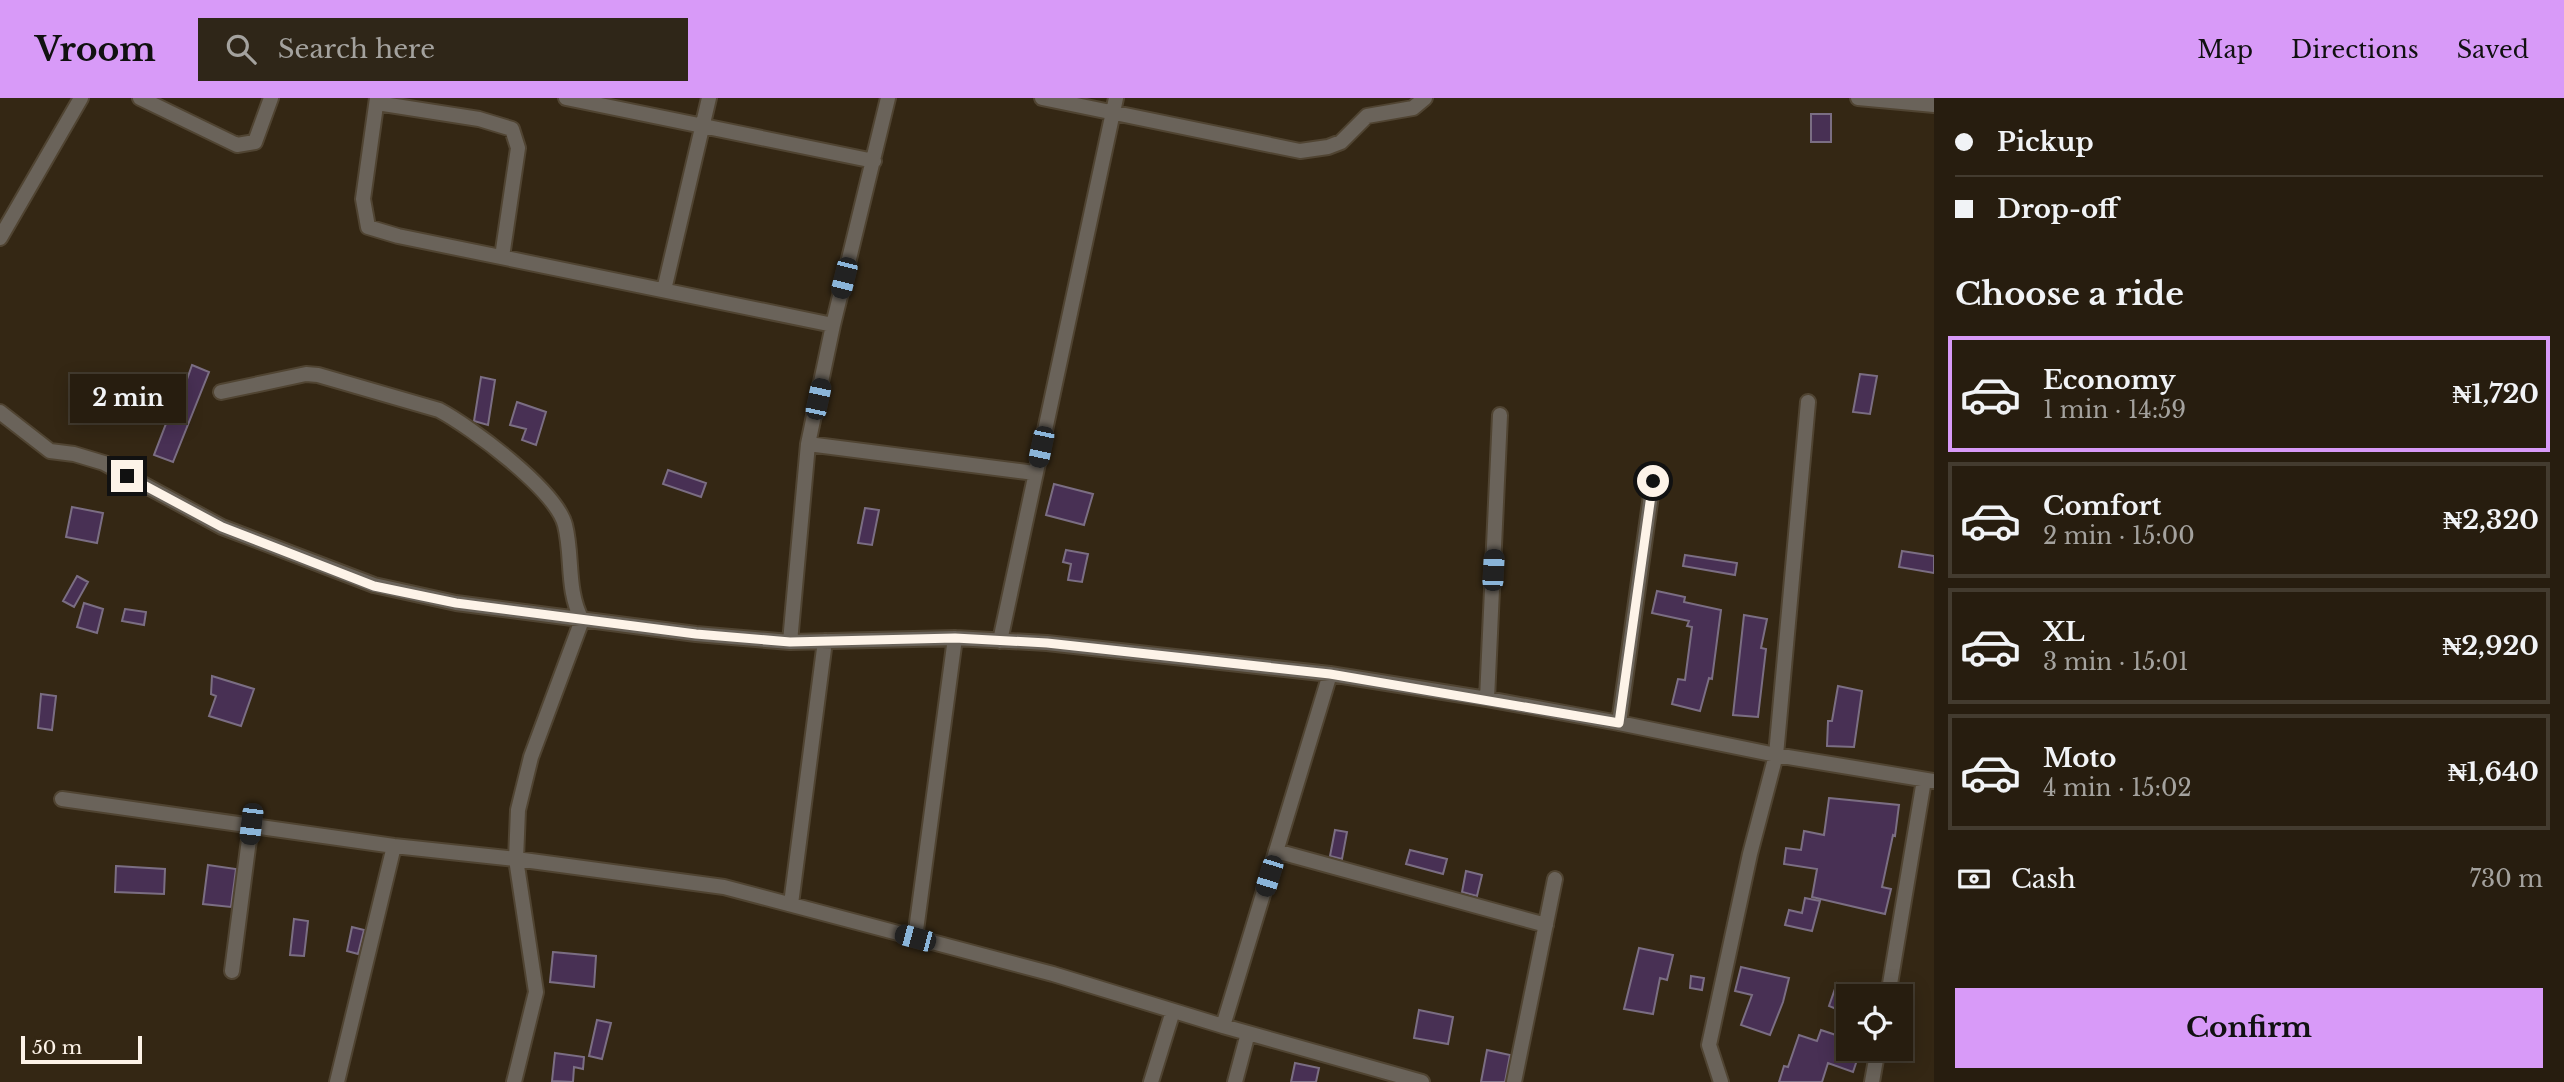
<!DOCTYPE html>
<html lang="en">
<head>
<meta charset="utf-8">
<style>
	:root { --surface:#271d0f; --page:#2f2618; --text:#f1f3f6; --muted:#a4a29e; --line:#433b2f; --accent:#d89af8 }
	body { margin:0; font-family:"Libre Baskerville",serif; background:var(--page); color:var(--text); height:100vh; display:flex; flex-direction:column; font-size:26px; white-space:nowrap }
	* { box-sizing:border-box; margin:0 }
	p { font-size:23px; color:var(--muted) }
	.icon { flex:none; width:38px; height:38px; fill:none; stroke:currentColor; stroke-width:2; stroke-linecap:round; stroke-linejoin:round }
	.map { position:relative; flex:1; overflow:hidden }
	.side { display:flex; flex-direction:column; background:var(--surface); width:630px }
	.side>* { flex:none }
	.guide { display:grid; align-content:center; height:154px; padding:0 21px; background:var(--surface) }
	.fabs { position:absolute; left:1836px; top:886px; display:grid; gap:14px }
	.fabs a { display:grid; place-items:center; width:77px; height:77px; border-radius:0px; background:var(--surface); box-shadow:0 4px 18px #0003,0 0 0 2px var(--line); font-size:35px }
	.scale { position:absolute; left:21px; bottom:18px; width:121px; box-sizing:border-box; padding-left:7px; border:4px solid #fdf3e8; border-top:0; font-size:19px; line-height:24px; white-space:nowrap; color:#fdf3e8; -webkit-text-stroke:5px #342714; paint-order:stroke }
	.end { position:absolute; width:32px; height:32px; margin:-16px; border:9px solid #fdf3e8; background:#111; box-shadow:0 0 0 4px #111 }
	.from { border-radius:50% }
	.bubble { position:absolute; height:49px; border-radius:0px; background:var(--surface); box-shadow:0 4px 18px #0003,0 0 0 2px var(--line); font-size:23px; font-weight:700; line-height:49px; text-align:center }
	.car { position:absolute; width:21px; height:42px; margin:-21px -10px; border-radius:9px; box-shadow:0 0 5px 2px #0007; background:linear-gradient(#222 24%,#8ab4d8 0 40%,#222 0 76%,#8ab4d8 0 86%,#222 0) }
	.guide b { display:flex; align-items:center; gap:24px; height:66px; font-size:26px }
	.guide b+b { border-top:2px solid var(--line) }
	.guide i { width:18px; height:18px; background:var(--text) }
	ul { padding:0; list-style:none }
	li { display:flex; align-items:center; gap:21px; height:116px; margin:0 14px 10px; padding:0 7px; border:4px solid var(--line); border-radius:0px }
	li div { flex:1 }
	li b { display:block; font-size:26px }
	li em { font-style:normal; font-weight:700 }
	li.current { border-color:var(--accent) }
	li>.icon { width:63px; height:63px; stroke-width:1.5 }
	h2 { padding:0 21px; font-size:32px; line-height:84px }
	.pay { display:flex; align-items:center; gap:18px; height:77px; padding:0 21px; font-size:26px }
	.pay p { margin-inline-start:auto }
	.button { display:flex; gap:14px; margin-top:auto; padding:14px 21px }
	.button a { flex:1; height:80px; border-radius:0px; background:var(--accent); color:#111; font-size:28px; font-weight:700; line-height:80px; text-align:center }
	header { display:flex; align-items:center; gap:42px; box-sizing:border-box; height:98px; padding:0 35px; background:var(--accent); color:#111 }
	header strong { font-size:33px }
	nav { display:flex; gap:38px; margin-inline-start:auto; font-size:24px }
	.search { width:490px; height:63px; background:var(--page); display:flex; align-items:center; gap:18px; box-sizing:border-box; padding:0 24px; border-radius:0px; color:var(--muted); font-size:26px }
	main { display:flex; flex:1; min-height:0 }
	.map>svg:first-child { display:block }
	.building { fill:#483054; stroke:#7b6e83; stroke-width:2 }
	.lines { fill:none; stroke-linecap:round; stroke-linejoin:round }
	.minor-casing { stroke:#504432; stroke-width:18 }
	.minor { stroke:#6a635a; stroke-width:14 }
	.route { stroke:#fdf3e8; stroke-width:9 }
</style>
</head>
<body>
<header>
<strong>Vroom</strong>
<div class="search"><svg class="icon" aria-label="search" viewBox="0 0 24 24"><circle cx="10" cy="10" r="6"/><path d="M15 15l6 6"/></svg>Search here</div>
<nav><a>Map</a><a>Directions</a><a>Saved</a></nav>
</header>
<main>
<div class="map">
<svg width="1934" height="984" viewBox="0 0 1934 984">
	<rect width="100%" height="100%" fill="#342714"/>
	<path class="building" d="M1811 16H1831V44H1811Z
		M192 267 209 274 173 364 154 357 174 305 178 307Z
		M1860 276 1877 278 1870 316 1853 314Z
		M481 279 495 282 488 327 474 323Z
		M517 304 546 314 536 347 522 342 526 331 510 327Z
		M668 372 706 385 701 399 663 386Z
		M1054 386 1093 396 1084 427 1046 417Z
		M72 409 103 415 97 445 66 439Z
		M865 410 879 412 872 447 858 445Z
		M1066 452 1088 456 1082 484 1068 482 1071 466 1063 464Z
		M1902 453 1934 458V475L1899 469Z
		M1685 457 1737 465 1735 477 1683 468Z
		M77 478 88 484 74 509 63 503Z
		M1657 493 1685 499 1684 504 1721 512 1712 581 1709 580 1700 613 1672 606 1678 581 1685 582 1692 529 1687 528 1689 523 1652 515Z
		M84 505 103 511 97 535 77 529Z
		M125 511 146 514 144 527 122 523Z
		M1744 517 1767 521 1761 550 1766 551 1758 619 1733 617Z
		M212 578 254 591 241 628 209 618 216 598 211 596Z
		M1838 588 1862 593 1854 649 1827 648 1828 623H1832Z
		M41 596 56 598 52 632 38 630Z
		M1829 700 1899 707 1895 738 1893 737 1882 789 1891 791 1885 816 1812 799 1817 771 1784 766 1786 750 1801 752 1804 733 1824 737Z
		M1335 732 1347 734 1342 761 1330 758Z
		M1410 752 1447 761 1443 776 1406 766Z
		M208 767 236 771 231 809 203 806Z
		M116 768 165 771 164 796 115 794Z
		M1466 773 1482 777 1477 798 1462 794Z
		M1805 800 1820 803 1812 833 1785 827 1789 812 1802 815Z
		M294 821 308 823 304 858 290 857Z
		M352 829 364 832 358 856 347 853Z
		M1639 850 1673 857 1667 882 1660 880 1653 916 1624 911Z
		M553 854 596 858 594 889 550 884Z
		M1741 869 1789 880 1783 904 1770 937 1741 927 1752 897 1735 893Z
		M1691 878 1704 880 1702 892 1690 890Z
		M1837 885 1848 889V916L1829 908Z
		M1419 912 1453 919 1448 946 1414 940Z
		M597 922 611 925 602 961 589 958Z
		M1821 932 1848 941V950H1861L1853 974 1828 965 1822 984H1779L1784 968 1788 969 1799 937 1817 943Z
		M1487 952 1510 957 1505 984H1481Z
		M555 955 584 959 583 971 574 969 573 984 552 983Z
		M1295 965 1319 970 1316 984H1291Z"/>
	<g class="lines">
		<g class="minor-casing">
			<path id="minor" d="M140 0 237 47 255 44 271 0
				M377 0 363 101 368 129 398 138 833 227
				M566 0 874 63
				M1042 0 1300 53 1328 49 1341 44 1367 18 1413 10 1425 0
				M1858 0 1934 7
				M377 5 479 21 512 31 518 50 502 159
				M0 140 81 0
				M664 192 709 0
				M221 294 306 276 318 277 439 312C471 329 556 392 565 427 573 458 566 492 582 522L531 659 518 712 516 761 536 894 514 984
				M0 314 50 353 74 356 104 365 222 429 374 487 456 505 696 536 790 544 955 540 1047 545 1330 576 1487 601 1619 625 1776 657 1934 683
				M808 346 1035 375
				M1000 543 1116 0
				M790 544 808 346 833 227 888 0
				M1487 601 1500 317
				M1619 625 1653 383
				M62 701 394 748 516 761 724 789 1053 876 1223 928 1422 984
				M1276 753 1546 827
				M791 806 825 543
				M915 840 955 540
				M232 873 251 726
				M1888 898 1924 682
				M1223 928 1330 576
				M337 984 394 748
				M1151 984 1173 913
				M1235 984 1248 935
				M1514 984 1555 781
				M1721 984 1709 947 1750 756 1776 657 1808 304
				M1872 984 1878 950"/>
		</g>
		<use href="#minor" class="minor"/>
	</g>
	<g class="lines">
		<path class="route" d="M127 378 222 429 374 488 456 505 696 536 790 544 955 540 1047 545 1330 576 1619 625 1653 383"/>
	</g>
</svg>
<div class="fabs">
<a><svg class="icon" aria-label="locate" viewBox="0 0 24 24"><circle cx="12" cy="12" r="6"/><path d="M12 2v4M12 18v4M2 12h4M18 12h4"/></svg></a>
</div>
<div class="scale">50 m</div>
<i class="end from" style="left:1653px;top:383px"></i>
<i class="end" style="left:127px;top:378px"></i>
<div class="bubble" style="left:70px;top:276px;width:116px">2 min</div>
<i class="car" style="left:844px;top:180px;rotate:194deg"></i>
<i class="car" style="left:818px;top:301px;rotate:12deg"></i>
<i class="car" style="left:1041px;top:349px;rotate:192deg"></i>
<i class="car" style="left:1493px;top:472px;rotate:3deg"></i>
<i class="car" style="left:251px;top:726px;rotate:187deg"></i>
<i class="car" style="left:1269px;top:778px;rotate:197deg"></i>
<i class="car" style="left:915px;top:840px;rotate:285deg"></i>
</div>
<section class="side">
<div class="guide">
<b><i class="from"></i>Pickup</b>
<b><i></i>Drop-off</b>
</div>
<h2>Choose a ride</h2>
<ul>
<li class="current"><svg class="icon" aria-label="car" viewBox="0 0 24 24"><path d="M5 17H2v-5l4-1 3-4h7l3 4 3 1v5h-3M9 17h6M6 11h13"/><circle cx="7" cy="17" r="2"/><circle cx="17" cy="17" r="2"/></svg><div><b>Economy</b><p>1 min · 14:59</p></div><em>₦1,720</em></li>
<li><svg class="icon" aria-label="car" viewBox="0 0 24 24"><path d="M5 17H2v-5l4-1 3-4h7l3 4 3 1v5h-3M9 17h6M6 11h13"/><circle cx="7" cy="17" r="2"/><circle cx="17" cy="17" r="2"/></svg><div><b>Comfort</b><p>2 min · 15:00</p></div><em>₦2,320</em></li>
<li><svg class="icon" aria-label="car" viewBox="0 0 24 24"><path d="M5 17H2v-5l4-1 3-4h7l3 4 3 1v5h-3M9 17h6M6 11h13"/><circle cx="7" cy="17" r="2"/><circle cx="17" cy="17" r="2"/></svg><div><b>XL</b><p>3 min · 15:01</p></div><em>₦2,920</em></li>
<li><svg class="icon" aria-label="car" viewBox="0 0 24 24"><path d="M5 17H2v-5l4-1 3-4h7l3 4 3 1v5h-3M9 17h6M6 11h13"/><circle cx="7" cy="17" r="2"/><circle cx="17" cy="17" r="2"/></svg><div><b>Moto</b><p>4 min · 15:02</p></div><em>₦1,640</em></li>
</ul>
<div class="pay"><svg class="icon" aria-label="cash" viewBox="0 0 24 24"><path d="M3 7h18v10H3z"/><circle cx="12" cy="12" r="2"/></svg>Cash<p>730 m</p></div>
<div class="button"><a>Confirm</a></div>
</section>
</main>
</body>
</html>
